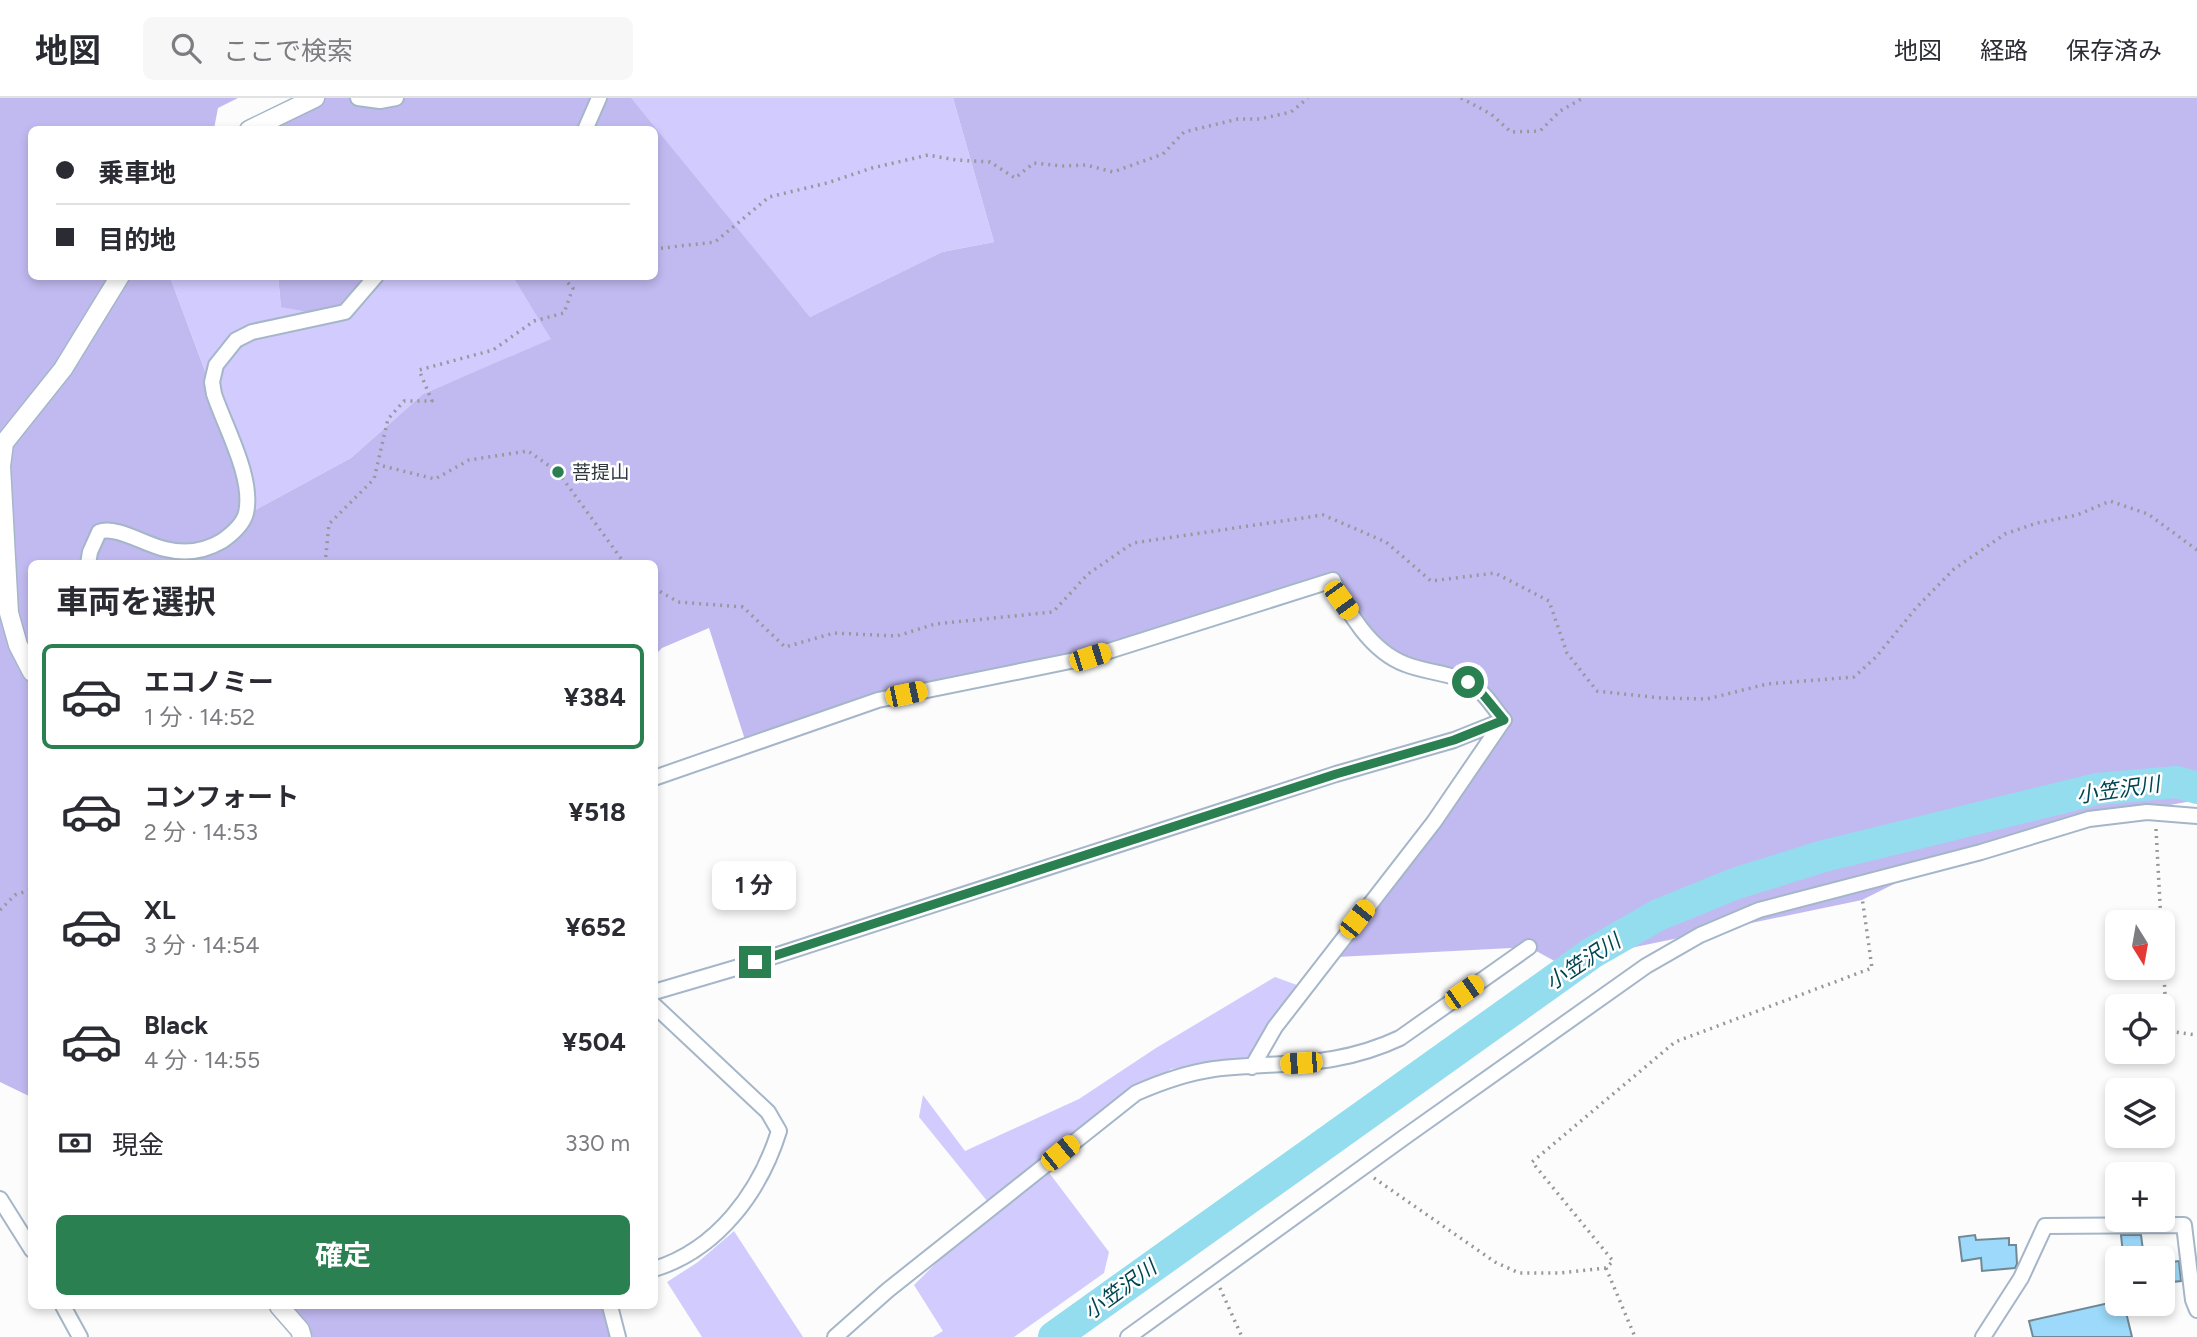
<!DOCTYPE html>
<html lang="ja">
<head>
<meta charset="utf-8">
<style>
	:root { --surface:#fff; --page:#f7f7f7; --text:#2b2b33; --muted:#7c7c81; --line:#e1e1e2; --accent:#2b8052 }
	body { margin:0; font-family:Figtree,"Noto Sans JP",sans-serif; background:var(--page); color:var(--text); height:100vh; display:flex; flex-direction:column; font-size:26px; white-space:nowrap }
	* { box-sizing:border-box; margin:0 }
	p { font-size:23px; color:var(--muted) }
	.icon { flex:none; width:38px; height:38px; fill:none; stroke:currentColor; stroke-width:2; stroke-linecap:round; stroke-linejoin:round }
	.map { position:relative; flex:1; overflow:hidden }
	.side { position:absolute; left:28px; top:462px; width:630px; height:749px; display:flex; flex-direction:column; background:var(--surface); border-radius:10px; box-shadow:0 4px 10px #0003 }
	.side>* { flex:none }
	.guide { position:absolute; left:28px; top:28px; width:630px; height:154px; border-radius:10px; box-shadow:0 4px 10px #0003; display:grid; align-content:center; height:154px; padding:0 28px; background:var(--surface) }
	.needle { width:46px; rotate:169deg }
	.buttons { position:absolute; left:2105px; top:812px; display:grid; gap:14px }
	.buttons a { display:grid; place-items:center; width:70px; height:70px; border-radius:10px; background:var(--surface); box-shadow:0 4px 10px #0003; font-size:35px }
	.end { position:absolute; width:32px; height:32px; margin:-16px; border:9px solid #2b8052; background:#fff; box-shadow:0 0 0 4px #fff }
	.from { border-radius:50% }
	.bubble { position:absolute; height:49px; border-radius:10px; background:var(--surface); box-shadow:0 4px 10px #0003; font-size:23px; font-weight:700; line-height:49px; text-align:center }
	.car { position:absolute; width:21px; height:42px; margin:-21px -10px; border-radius:9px; box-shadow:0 0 5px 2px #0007; background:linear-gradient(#f5c518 24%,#345 0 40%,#f5c518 0 76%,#345 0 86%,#f5c518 0) }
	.guide b { display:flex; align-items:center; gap:24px; height:66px; font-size:26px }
	.guide b+b { border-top:2px solid var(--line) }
	.guide i { width:18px; height:18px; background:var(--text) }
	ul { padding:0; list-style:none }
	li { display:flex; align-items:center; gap:21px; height:105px; margin:0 14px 10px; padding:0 14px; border:4px solid transparent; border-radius:10px }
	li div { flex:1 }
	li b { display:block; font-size:26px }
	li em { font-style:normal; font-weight:700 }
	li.active { border-color:var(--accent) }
	li>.icon { width:63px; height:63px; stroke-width:1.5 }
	h2 { padding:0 28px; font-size:32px; line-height:84px }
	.pay { display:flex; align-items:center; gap:18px; height:77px; padding:0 28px; font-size:26px }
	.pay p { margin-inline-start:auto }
	.button { display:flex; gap:14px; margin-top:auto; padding:14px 28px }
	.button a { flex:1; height:80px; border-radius:10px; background:var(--accent); color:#fff; font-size:28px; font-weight:700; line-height:80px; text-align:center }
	header { display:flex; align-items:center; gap:42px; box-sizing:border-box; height:98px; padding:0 35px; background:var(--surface); border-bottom:2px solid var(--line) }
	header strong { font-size:33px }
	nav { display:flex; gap:38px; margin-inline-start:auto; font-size:24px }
	.search { width:490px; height:63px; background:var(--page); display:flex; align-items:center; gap:18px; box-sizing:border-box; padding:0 24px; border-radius:10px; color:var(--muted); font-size:26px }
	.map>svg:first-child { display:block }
	.green { fill:#d1cbfe }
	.forest { fill:#c1baf1 }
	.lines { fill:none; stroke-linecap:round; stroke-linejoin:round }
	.river { stroke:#93ddee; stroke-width:32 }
	.building { fill:#9cd9fa; stroke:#718895; stroke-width:2 }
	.minor-casing { stroke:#a5b6c9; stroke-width:18 }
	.tertiary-casing { stroke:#a5b6c9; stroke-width:21 }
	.path { stroke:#95999c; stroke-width:3.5; stroke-dasharray:2 5; stroke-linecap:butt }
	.minor { stroke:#fff; stroke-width:14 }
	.tertiary { stroke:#fff; stroke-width:18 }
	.route { stroke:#2b8052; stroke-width:9 }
	.poi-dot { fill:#2b8052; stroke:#fff; stroke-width:2.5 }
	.labels { text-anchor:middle; stroke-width:5; stroke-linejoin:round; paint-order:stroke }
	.poi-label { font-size:19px; fill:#31383f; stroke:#fff; text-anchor:start }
	.water-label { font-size:21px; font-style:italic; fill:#004652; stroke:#fff }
</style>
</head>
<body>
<header>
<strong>地図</strong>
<div class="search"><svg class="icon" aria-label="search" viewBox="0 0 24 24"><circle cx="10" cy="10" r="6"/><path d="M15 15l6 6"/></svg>ここで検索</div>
<nav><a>地図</a><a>経路</a><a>保存済み</a></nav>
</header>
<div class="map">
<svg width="2197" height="1239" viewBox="0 0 2197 1239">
	<rect width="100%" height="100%" fill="#fcfcfc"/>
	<path class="green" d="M624 0H953L994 144 942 154 810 219 654 32Z
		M170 179H278L281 209 376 179H513L552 241 423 296 351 360 246 417 238 361Z
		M1275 879 1305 890 1256 963 1171 971 1044 1068 1109 1154 1104 1175 1014 1239H933L943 1233 914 1187 992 1109 919 1019 923 997 965 1053 1079 1001 1156 950Z
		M734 1133 803 1239H702L667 1184 698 1164Z"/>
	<path class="forest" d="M0 0H238L218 10 214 31 32 32V178L170 179 224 324 246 417 351 360 423 296 551 241 513 179 654 178V32L261 31 316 0H631L810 219 942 154 994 144 953 0H2197V702L2105 719 1896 785 1862 802 1558 865 1529 849 1337 859 1504 622 1468 584 1383 554 1332 482 1090 559 878 602 747 648 709 530 662 550 655 557 654 466H32L31 999 0 984Z
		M278 179H377L330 218 281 209Z
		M288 1208H610L618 1239H312Z"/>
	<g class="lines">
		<path class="river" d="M1054 1239 1592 855 1658 817 1737 785 1824 758 2097 691 2177 684 2197 690"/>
	</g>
	<path class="building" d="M1975 1137 1976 1142 2009 1140V1147H2016L2017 1166 2015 1170 1982 1173 1981 1160 1962 1163 1959 1139Z
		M2121 1137H2141L2144 1160H2130L2129 1156H2123Z
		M2179 1163 2181 1183 2163 1185V1165Z
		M2118 1203V1206H2124L2132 1239H2033L2029 1223Z"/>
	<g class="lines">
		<g class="minor-casing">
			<path id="minor" d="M358 0 380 3 396 0
				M585 32 599 0
				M88 466 90 454 99 434C115 427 146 447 165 451 185 456 205 453 222 443 232 436 243 427 246 415 254 380 225 329 214 296L212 284 216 267 236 242 252 234 345 214 376 178
				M654 680 878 602 1090 559 1333 482C1347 514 1371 553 1405 566 1429 576 1460 574 1480 593 1489 601 1496 613 1504 622
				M654 894 756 864 1336 676 1454 642 1504 622
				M654 907 768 1014 779 1033C760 1094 717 1152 654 1171
				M1252 969 1275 929 1434 724 1503 623
				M0 1101 32 1152
				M63 1208 80 1239
				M610 1208 618 1239
				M835 1239 888 1192 1136 995C1161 984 1186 975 1214 971 1283 963 1334 971 1400 940L1529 849
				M1128 1239 1406 1038 1646 868 1700 837 1759 812 1981 754 2089 721 2147 714 2197 718
				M1983 1239 2021 1180 2045 1128 2184 1127 2193 1202 2197 1212"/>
		</g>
		<g class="tertiary-casing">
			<path id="tertiary" d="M249 32 315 0
				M32 574 18 547 9 515 1 368 4 345 63 271 120 178
				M279 1208 300 1232 302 1239"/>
		</g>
		<path class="path" d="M1461 0 1491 16 1511 34 1540 33 1560 13 1583 0
			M654 151 715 144 769 99 827 85 872 70 928 57 956 62 990 64 1015 80 1034 65 1061 68 1086 67 1113 74 1163 56 1184 34 1238 21H1260L1291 14 1308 0
			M383 368 435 381 469 362 528 353 558 374 625 466
			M325 466 329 426 374 381 388 321 404 303H432L419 272 493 252 534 223 564 215 573 190 561 178
			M654 490 678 504 743 509 785 549 834 535 897 538 935 526 1053 514 1088 476 1133 445 1323 417 1386 444 1431 483 1495 475 1549 503 1567 555 1597 593 1661 600 1707 601 1767 586 1854 579 1876 559 1916 510 1954 471 2005 436 2037 425 2077 417 2110 403 2148 416 2197 452
			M2156 731 2161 824
			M0 812 15 797 32 791
			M2163 859 2167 933 2197 937
			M1374 1080 1495 1164 1519 1175H1560L1606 1170 1613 1163 1532 1064 1675 944 1872 870 1862 799
			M1606 1170 1635 1239
			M1220 1190 1242 1239"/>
		<use href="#minor" class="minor"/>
		<use href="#tertiary" class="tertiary"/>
	</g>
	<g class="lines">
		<path class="route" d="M755 864 1336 676 1454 642 1504 622 1480 593 1468 584"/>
	</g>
	<circle class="poi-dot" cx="558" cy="374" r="7"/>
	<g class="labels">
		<g class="poi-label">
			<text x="572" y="381">菩提山</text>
		</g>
		<g class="water-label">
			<text transform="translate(2118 692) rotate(-8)" y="7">小笠沢川</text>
			<text transform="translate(1583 864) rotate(-33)" y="7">小笠沢川</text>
			<text transform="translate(1120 1192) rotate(-36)" y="7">小笠沢川</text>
		</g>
	</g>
</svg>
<div class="buttons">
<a><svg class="needle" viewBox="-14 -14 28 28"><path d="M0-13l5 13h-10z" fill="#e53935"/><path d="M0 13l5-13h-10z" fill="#7c7c81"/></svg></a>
<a><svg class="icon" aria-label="locate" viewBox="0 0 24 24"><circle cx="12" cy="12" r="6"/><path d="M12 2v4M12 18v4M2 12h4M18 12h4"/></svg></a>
<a><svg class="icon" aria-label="layers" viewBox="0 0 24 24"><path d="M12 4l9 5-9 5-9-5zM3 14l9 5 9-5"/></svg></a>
<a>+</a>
<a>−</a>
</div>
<i class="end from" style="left:1468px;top:584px"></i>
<i class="end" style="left:755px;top:864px"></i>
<div class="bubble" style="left:712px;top:763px;width:84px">1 分</div>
<i class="car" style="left:1341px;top:502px;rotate:144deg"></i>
<i class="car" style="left:1090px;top:559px;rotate:72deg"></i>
<i class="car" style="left:906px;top:596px;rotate:78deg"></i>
<i class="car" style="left:1357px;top:821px;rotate:38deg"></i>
<i class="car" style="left:1464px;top:894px;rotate:55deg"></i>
<i class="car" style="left:1301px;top:965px;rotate:266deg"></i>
<i class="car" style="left:1060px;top:1055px;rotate:51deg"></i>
<div class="guide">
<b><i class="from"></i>乗車地</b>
<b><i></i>目的地</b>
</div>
<section class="side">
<h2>車両を選択</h2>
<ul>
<li class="active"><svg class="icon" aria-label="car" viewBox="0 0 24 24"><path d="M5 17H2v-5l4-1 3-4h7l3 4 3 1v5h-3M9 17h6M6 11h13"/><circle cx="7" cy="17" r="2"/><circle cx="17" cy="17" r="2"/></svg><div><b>エコノミー</b><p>1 分 · 14:52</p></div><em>¥384</em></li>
<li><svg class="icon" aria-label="car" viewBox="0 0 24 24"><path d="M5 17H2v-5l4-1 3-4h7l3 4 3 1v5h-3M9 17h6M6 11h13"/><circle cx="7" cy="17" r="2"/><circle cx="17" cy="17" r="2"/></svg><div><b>コンフォート</b><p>2 分 · 14:53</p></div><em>¥518</em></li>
<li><svg class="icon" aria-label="car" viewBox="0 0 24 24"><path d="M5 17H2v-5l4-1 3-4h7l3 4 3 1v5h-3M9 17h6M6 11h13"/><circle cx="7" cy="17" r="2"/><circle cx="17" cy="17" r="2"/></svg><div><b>XL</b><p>3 分 · 14:54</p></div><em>¥652</em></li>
<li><svg class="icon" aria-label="car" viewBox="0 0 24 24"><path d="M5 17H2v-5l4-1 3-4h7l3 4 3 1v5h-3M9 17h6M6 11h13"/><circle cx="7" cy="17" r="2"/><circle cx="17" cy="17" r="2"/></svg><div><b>Black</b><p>4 分 · 14:55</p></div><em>¥504</em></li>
</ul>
<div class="pay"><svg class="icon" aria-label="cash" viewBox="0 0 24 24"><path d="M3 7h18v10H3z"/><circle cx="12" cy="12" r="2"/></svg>現金<p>330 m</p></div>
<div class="button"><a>確定</a></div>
</section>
</div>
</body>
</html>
